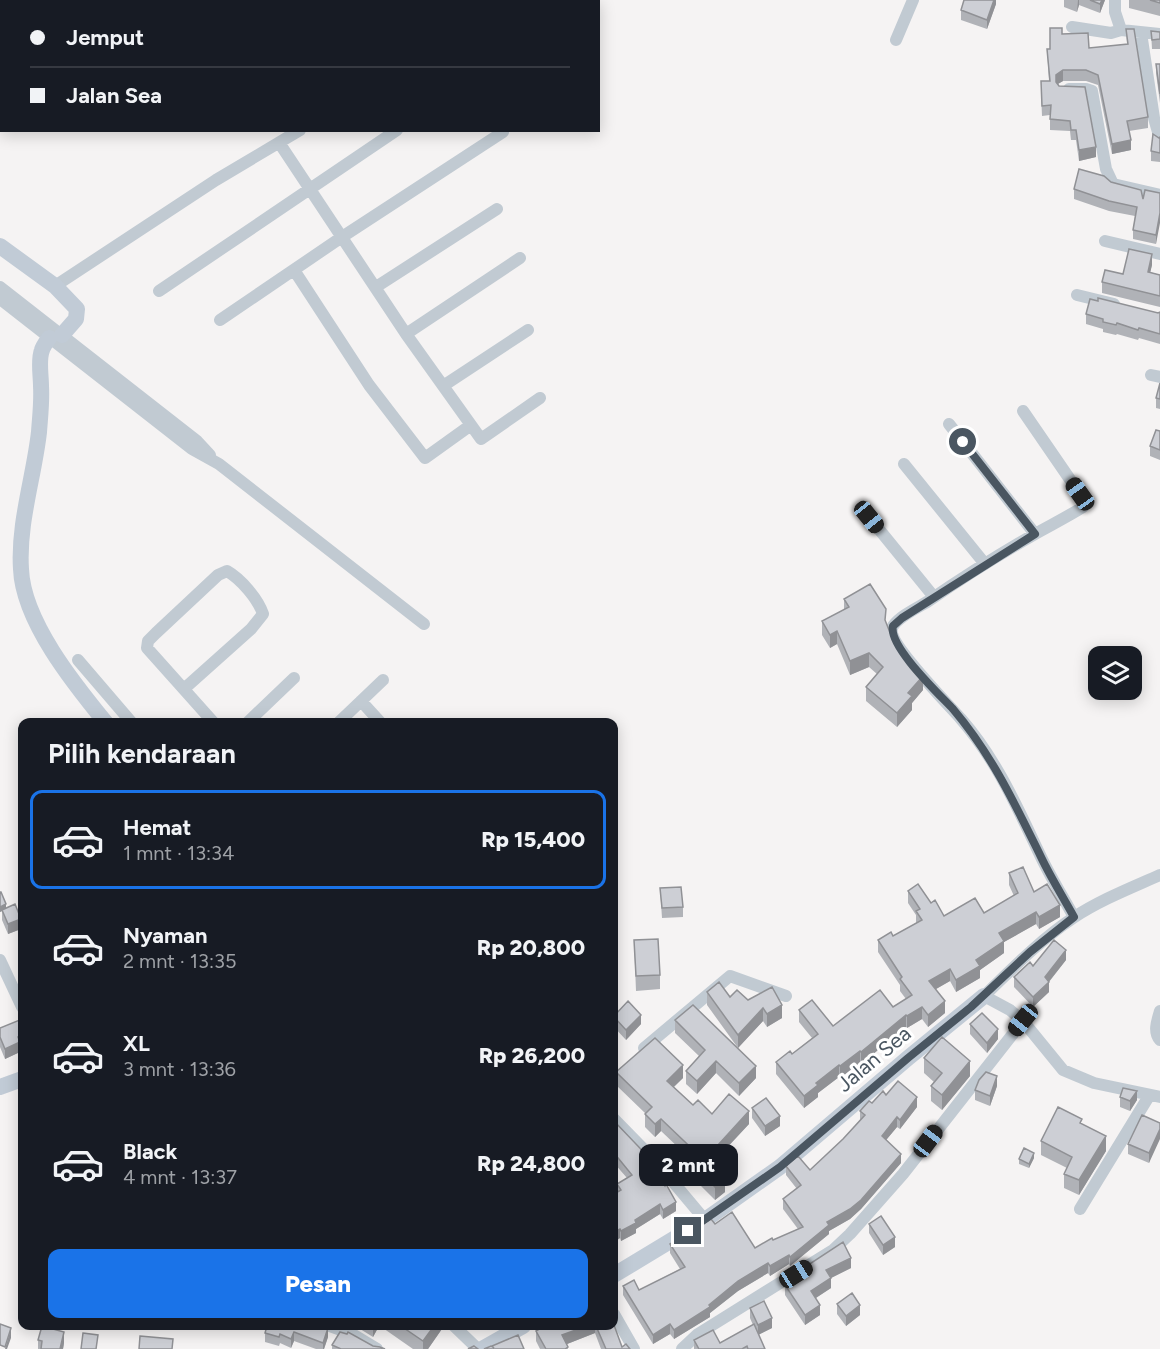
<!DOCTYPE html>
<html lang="id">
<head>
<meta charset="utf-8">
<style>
	:root { --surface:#171b24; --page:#20242c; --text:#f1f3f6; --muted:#9ea1a6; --line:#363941; --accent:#1a73e8 }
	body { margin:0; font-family:Figtree,sans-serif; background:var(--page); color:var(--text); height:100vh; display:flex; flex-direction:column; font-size:22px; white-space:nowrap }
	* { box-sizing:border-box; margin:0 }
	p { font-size:20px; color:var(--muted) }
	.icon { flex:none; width:33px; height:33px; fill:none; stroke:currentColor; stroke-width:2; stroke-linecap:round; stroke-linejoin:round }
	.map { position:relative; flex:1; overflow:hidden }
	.details { position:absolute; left:18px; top:718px; width:600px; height:612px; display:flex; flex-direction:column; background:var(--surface); border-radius:12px; box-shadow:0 3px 15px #0003 }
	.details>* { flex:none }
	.hud { position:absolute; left:0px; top:0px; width:600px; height:132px; box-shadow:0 3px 15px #0003; display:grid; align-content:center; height:132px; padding:0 30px; background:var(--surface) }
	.buttons { position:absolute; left:1088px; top:646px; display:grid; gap:12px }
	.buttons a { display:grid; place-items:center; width:54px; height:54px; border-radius:12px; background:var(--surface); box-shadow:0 3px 15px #0003; font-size:30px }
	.end { position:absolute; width:27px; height:27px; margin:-14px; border:8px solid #4a5661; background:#fff; box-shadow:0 0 0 3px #fff }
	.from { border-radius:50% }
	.bubble { position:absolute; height:42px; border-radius:12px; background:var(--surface); box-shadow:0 3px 15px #0003; font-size:20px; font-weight:800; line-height:42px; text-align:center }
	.car { position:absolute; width:18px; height:36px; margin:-18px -9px; border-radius:8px; box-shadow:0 0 4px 2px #0007; background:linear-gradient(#222 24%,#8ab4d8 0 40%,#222 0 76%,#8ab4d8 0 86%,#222 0) }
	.hud b { display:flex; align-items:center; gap:21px; height:57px; font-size:22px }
	.hud b+b { border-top:2px solid var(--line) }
	.hud i { width:15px; height:15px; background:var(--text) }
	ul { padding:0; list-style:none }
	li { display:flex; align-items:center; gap:18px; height:99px; margin:0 12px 9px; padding:0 18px; border:3px solid transparent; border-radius:12px }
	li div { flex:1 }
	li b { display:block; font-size:22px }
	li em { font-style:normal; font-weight:800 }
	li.active { border-color:var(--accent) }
	li>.icon { width:54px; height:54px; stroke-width:1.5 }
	h2 { padding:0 30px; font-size:27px; line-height:72px }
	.button { display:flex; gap:12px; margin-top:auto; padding:12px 30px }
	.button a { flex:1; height:69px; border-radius:12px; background:var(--accent); color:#fff; font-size:24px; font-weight:800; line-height:69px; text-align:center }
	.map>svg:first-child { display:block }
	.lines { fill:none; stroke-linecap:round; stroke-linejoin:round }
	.street { stroke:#c1cad2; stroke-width:12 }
	.secondary { stroke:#c1cbd6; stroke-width:16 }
	.wall { fill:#b0b2b7 }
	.shaded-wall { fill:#909195 }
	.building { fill:#cdcfd5; stroke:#909195; stroke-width:1.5 }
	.route { stroke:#4a5661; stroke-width:8 }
	.labels { text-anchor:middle; stroke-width:6; stroke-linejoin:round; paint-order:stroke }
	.street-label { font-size:21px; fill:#4a5661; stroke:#fff }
</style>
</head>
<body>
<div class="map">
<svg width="1160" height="1349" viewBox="0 0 1160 1349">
	<rect width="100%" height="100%" fill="#f5f3f3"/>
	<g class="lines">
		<path class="street" d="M1115 0V12L1121 30 1160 34
			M1072 27 1111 33 1121 30
			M1141 33 1154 118 1160 139
			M896 40 913 0
			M1069 89H1086L1092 91 1106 169 1113 184 1160 195
			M280 144 406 334 481 439 540 398
			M1105 241 1160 254
			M294 270 369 385 425 458 471 425
			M55 286 216 180 300 130
			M0 287 197 441 210 455
			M376 287 497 209
			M159 291 397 130
			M1077 295 1114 304
			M0 299 192 449 219 464 424 624
			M220 320 342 237 503 132
			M406 334 520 258
			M1151 375 1160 377
			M443 386 528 330
			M1023 411 1080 494 1083 507C1067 517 1051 525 1035 534 998 555 962 578 927 602 917 608 900 616 893 626 884 640 950 706 961 719 997 760 1018 809 1041 857 1051 878 1063 897 1074 917
			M949 424 1035 534
			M904 464 985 564
			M869 517 934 597
			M78 660 132 723
			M185 688 251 629 263 614C258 599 241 579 227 571L218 575 156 633 148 641 147 648 214 723
			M361 701 381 723
			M247 723 294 678
			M338 723 383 680
			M1160 875C1131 888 1100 900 1073 918 1040 940 1012 969 984 996L1010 1010 1023 1021 1063 1070 1094 1083 1160 1097
			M0 960 22 1007
			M1160 1011C1157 1021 1153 1032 1160 1040
			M644 1048 730 976 786 996
			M614 1119 658 1164 705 1220
			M1080 1209 1149 1096
			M614 1314 634 1349
			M330 1326 352 1334 377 1349
			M454 1326 478 1349
			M682 1349 698 1334 833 1250 850 1234 903 1174 1023 1021"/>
		<path class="secondary" d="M0 246 55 286 77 309 76 319 62 335
			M49 338C47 341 43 346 42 350 38 360 41 375 41 386 42 402 40 417 39 432 34 477 18 523 21 569 23 621 74 684 106 723
			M0 1087 22 1079
			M614 1275 705 1220 780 1167 908 1058 984 996
			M482 1349 523 1326"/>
	</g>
	<path class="wall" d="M996 0V4L987 29 961 20V10Z
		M1064 0H1105L1100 13 1079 5 1077 12 1064 7Z
		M1129 0H1160V16L1129 8Z
		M1126 29 1148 117V128L1129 131 1131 150 1112 154 1098 85 1086 81H1063L1058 84 1096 157 1079 161 1076 140H1071L1070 131 1050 130V115L1042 116 1041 92 1049 81 1047 49H1050L1062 34 1089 48 1127 44Z
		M1151 31 1160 32V49H1152Z
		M1156 64H1160V103L1156 73Z
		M1160 137V162L1151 161V151L1159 138Z
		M1111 182 1143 199 1158 193 1156 244 1133 239V230L1135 216 1109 211 1074 199V189Z
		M1152 265 1150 272 1160 275V307L1102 293V282Z
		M1160 312V344L1139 338 1138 340 1117 334 1116 335 1103 332V329L1086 324V314Z
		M1160 383V409L1156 408V398Z
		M1160 431V460L1150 456V446Z
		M844 599 886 623 891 635 923 690 912 703V710L897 727 866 701V687L877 674 869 667 850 675 837 644 830 648 822 635V621L844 610Z
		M1009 873 1034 892 1060 917 1039 929 1036 924 1004 942V953L980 970V978L956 992 950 981 936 989 945 1013 928 1027 922 1019 907 1028 906 1027 861 1064 860 1063 840 1078 839 1077 818 1093V1097L804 1108 776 1074V1062L792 1054 812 1038 799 1022V1010L833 1026 893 1007 906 999 900 991V985L878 952V940L893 936 916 923V915L908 903V891L931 903 944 916 984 913 1014 896 1009 885Z
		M660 888 683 907V917L662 918Z
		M0 892 6 908 21 929 8 934 2 920V911L0 912Z
		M634 940 660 975V989L636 991Z
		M1066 960 1049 982V992L1033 1007 1014 987V977L1033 966Z
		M707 992 748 1000 782 1018 767 1027 763 1021 738 1048 707 1005Z
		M614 1016 641 1024 626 1040 614 1027Z
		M22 1019V1046H20V1052L5 1059 0 1047V1028Z
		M675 1020 756 1078 739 1096 716 1073 697 1094 686 1084V1071L699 1056 675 1033Z
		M970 1024 998 1039 987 1053 970 1034Z
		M924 1058 970 1076 942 1110 931 1101V1086L934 1082 924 1073Z
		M616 1072 683 1078 674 1087 693 1105 712 1114 749 1124 724 1151 731 1172 724 1178 725 1192 715 1200 699 1184V1171L701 1169 661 1131 655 1137 645 1127V1113L616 1085Z
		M997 1086 990 1106 975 1100V1090Z
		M886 1095 917 1107 900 1129 897 1127 886 1140 901 1163 861 1209 850 1219 829 1231V1234L790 1266 789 1264 770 1276 768 1273 738 1291 710 1313V1317L674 1339 670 1334 653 1344 623 1295V1286L639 1290 680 1269 670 1253V1244L715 1224 755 1248 798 1229 783 1209V1199L797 1189 786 1175V1166L810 1170 843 1139 860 1120V1111Z
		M1120 1097 1137 1100 1130 1111 1120 1107Z
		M752 1108 780 1126 765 1136 752 1118Z
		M614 1121 658 1174 676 1211 663 1219 660 1214 636 1229V1233L621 1241 620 1238 614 1242V1194L617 1192V1184L627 1178 614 1163Z
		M1160 1123 1149 1163 1128 1154V1144Z
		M1082 1124 1106 1151 1079 1195 1064 1188V1174L1067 1168 1041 1155V1141Z
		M1034 1158 1029 1168 1019 1164V1159Z
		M869 1224 895 1247 883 1255 869 1233Z
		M805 1267 851 1268 831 1278V1288L816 1298 820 1315 805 1325 785 1295V1285L805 1273Z
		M837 1304 860 1315 846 1326 837 1314Z
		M750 1308 772 1328 758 1335 765 1349H694V1340L720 1343 753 1325 750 1318Z
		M267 1326 328 1337 324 1349H316L294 1341 291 1348 280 1343 279 1346 265 1342V1333Z
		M357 1326H379L373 1337 357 1327Z
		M380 1326H444L428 1349H413Z
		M544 1326H614L622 1347 630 1349H601L595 1333 567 1344 568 1349H540L536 1341V1331Z
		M38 1340 64 1343 63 1349H38Z
		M332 1345 373 1346 385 1349H332Z"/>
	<path class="shaded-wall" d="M994 0H996V4L987 29V20Z
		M1078 0H1079V5L1077 12Z
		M1102 0H1105L1100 13V4Z
		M1063 70V81L1056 85V75Z
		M1131 140V150L1112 154V144Z
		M1096 147V157L1079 161V150Z
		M1160 213V223L1156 244V235Z
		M1152 254V265L1148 282V272Z
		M837 631V644L830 648V635Z
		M869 653V667L850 675V661Z
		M923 676V690L912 703V710L897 727V713L908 693Z
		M6 904V909L0 912V907Z
		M1060 905V917L1039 929V917Z
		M1036 912V924L1004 942V953L980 970V978L956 992V980L976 960 999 933Z
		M21 919V929L8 934V924Z
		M1066 950V960L1047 984 1049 982V992L1033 1007V997L1045 977Z
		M950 969V981L929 993V981Z
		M945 1001V1013L928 1027V1015Z
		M782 1005V1018L767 1027V1014Z
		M922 1007V1019L907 1028V1016Z
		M763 1008V1021L738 1048V1035Z
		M641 1015V1024L626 1040V1030Z
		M906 1015V1027L861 1064V1052Z
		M998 1029V1039L987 1053V1043Z
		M22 1036V1046H20V1052L5 1059V1049L18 1037Z
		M860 1051V1063L840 1078V1066Z
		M716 1061V1073L697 1094V1081Z
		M970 1061V1076L942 1110V1095Z
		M683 1065V1078L667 1093V1081Z
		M839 1065V1077L818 1093V1097L804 1108V1096L816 1083Z
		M756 1066V1078L739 1096V1083Z
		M997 1076V1086L990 1106V1096Z
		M1137 1091V1100L1130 1111V1101Z
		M917 1097V1107L900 1129V1120Z
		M749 1111V1124L718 1157V1145Z
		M780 1116V1126L765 1136V1126Z
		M897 1117V1127L882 1145V1136Z
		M661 1119V1131L655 1137V1124Z
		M1160 1129V1139L1149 1163V1153Z
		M1106 1136V1151L1079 1195V1180Z
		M1034 1153V1158L1029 1168V1164Z
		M901 1154V1163L861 1209 850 1219 829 1231V1234L790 1266V1257Z
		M731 1159V1172L717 1185V1172Z
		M725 1179V1192L715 1200V1187Z
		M676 1202V1211L663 1219V1210Z
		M660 1204V1214L636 1229V1233L621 1241V1231L635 1220Z
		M620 1229V1238L614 1242V1232Z
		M895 1237V1247L883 1255V1245Z
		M789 1255V1264L770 1276V1266Z
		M851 1258V1268L831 1278V1288L811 1301V1291L826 1270Z
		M768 1263V1273L738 1291 710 1313V1317L674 1339V1330L709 1305 738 1281Z
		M820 1305V1315L805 1325V1315Z
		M860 1305V1315L846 1326V1316Z
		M772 1318V1328L758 1335V1325Z
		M670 1324V1334L653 1344V1335Z
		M373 1326H379L373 1337Z
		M434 1326H444L428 1349H423V1341Z
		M587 1326H595V1333L562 1346V1335Z
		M11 1328V1338L7 1349H5Z
		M328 1328V1337L324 1349H323V1343Z
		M64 1332V1343L63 1349H60Z
		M294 1332V1341L291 1348V1339Z"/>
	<path class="building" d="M964 0H994L987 20 961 10Z
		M1090 0H1102L1100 4Z
		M1150 0H1160V3Z
		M1050 28H1062V34L1088 33 1089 48 1128 44 1126 29H1134L1148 117 1127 121 1131 140 1112 144 1098 75 1086 70H1063L1056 75V82L1059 86 1085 87 1096 147 1079 150 1076 130H1071L1070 121 1050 119 1051 105 1042 106 1041 81H1050L1047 49H1050Z
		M1151 31 1160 32V39L1152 40Z
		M1156 64H1160V94Z
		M1153 134 1159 138 1160 137V153L1151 151Z
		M1079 169 1104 176 1111 182 1141 190 1143 199 1145 190 1160 193V213L1156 235 1133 230 1137 207 1109 201 1074 189Z
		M1129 249 1152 254 1148 272 1160 275V296L1102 282 1105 270 1123 274Z
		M1098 298 1158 313 1160 312V334L1139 328 1138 330 1117 323 1116 325 1103 322V319L1086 314 1090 299 1098 301Z
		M1160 383V399L1156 398Z
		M1156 430 1160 431V450L1150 446Z
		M870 584 886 609 885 620 891 635 923 676 908 693 912 696 897 713 866 687 883 667 869 653 850 661 837 631 830 635 822 621 849 607 844 599Z
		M1023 867 1034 892 1047 884 1060 905 1039 917 1036 912 999 933 1004 941 976 960 980 966 956 980 950 969 929 981 945 1001 928 1015 922 1007 907 1016 906 1015 861 1052 860 1051 840 1066 839 1065 816 1083 818 1085 804 1096 776 1062 790 1051 792 1054 818 1034 799 1010 812 1000 833 1026 880 990 893 1007 912 995 900 979 902 977 878 940 891 932 893 936 922 920 916 911 920 909 908 891 918 884 931 903 935 900 944 916 975 898 984 913 1018 893 1009 873Z
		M681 887 683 907 662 908 660 888Z
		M0 892H1L6 904 0 907Z
		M15 904 21 919 8 924 2 910Z
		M658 939 660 975 636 976 634 940Z
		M1054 940 1066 950 1045 977 1049 982 1033 997 1014 977 1030 962 1033 966Z
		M719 982 730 997 737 990 748 1000 772 987 782 1005 767 1014 763 1008 738 1035 707 992Z
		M628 1001 641 1015 626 1030 614 1017V1016Z
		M693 1005 756 1066 739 1083 716 1061 697 1081 686 1071 705 1050 675 1020Z
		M982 1013 998 1029 987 1043 970 1024Z
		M22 1019V1036L18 1037 20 1042 5 1049 0 1037V1028Z
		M942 1037 970 1061 942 1095 931 1086 942 1073 924 1058Z
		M655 1038 683 1065 667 1081 693 1105 698 1100 712 1114 729 1094 749 1111 718 1145 731 1159 717 1172 725 1179 715 1187 699 1171 707 1163 661 1119 655 1124 645 1114 652 1107 616 1072Z
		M986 1072 997 1076 990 1096 975 1090 979 1080Z
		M898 1081 917 1097 900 1120 897 1117 882 1136 901 1154 861 1200 850 1209 827 1222 829 1225 790 1257 789 1255 770 1266 768 1263 738 1281 709 1305 710 1307 674 1330 670 1324 653 1335 623 1286 634 1280 639 1290 685 1267 670 1244 711 1219 715 1224 732 1212 755 1248 772 1238 773 1240 803 1227 783 1199 801 1185 786 1166 798 1156 810 1170 843 1139 865 1115 860 1111 869 1101 872 1103 883 1091 886 1095Z
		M1123 1088 1137 1091 1130 1101 1120 1097Z
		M766 1098 780 1116 765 1126 752 1108Z
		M1058 1107 1082 1119 1080 1123 1106 1136 1079 1180 1064 1174 1072 1157 1041 1141Z
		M1142 1115 1160 1123V1129L1149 1153 1128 1144Z
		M614 1121 658 1167 655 1169 665 1186 666 1184 676 1202 663 1210 660 1204 635 1220 636 1223 621 1231 620 1229 614 1232V1194L621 1190 617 1184 632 1175 614 1153Z
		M1024 1148 1034 1153 1029 1164 1019 1159Z
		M881 1216 895 1237 883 1245 869 1224Z
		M843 1242 851 1258 826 1270 831 1278 811 1291 820 1305 805 1315 785 1285 807 1271 805 1267Z
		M852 1293 860 1305 846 1316 837 1304Z
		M764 1301 772 1318 758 1325 750 1308Z
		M0 1324 11 1328 5 1347 0 1345Z
		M754 1324 765 1349H748L747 1346 742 1349H699L694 1340 713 1330 720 1343Z
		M614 1325 622 1347 626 1344 630 1349H606L596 1326H614Z
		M42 1326 64 1332 60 1349H41L42 1341 38 1340Z
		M267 1326H321L328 1328 323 1343 294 1332 291 1339 280 1334 279 1337 265 1333Z
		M401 1326H434L423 1341Z
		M544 1326H587L562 1335 568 1347 565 1349H546L536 1331Z
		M340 1332 347 1334 348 1332 373 1346 380 1347 385 1349H341L332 1345Z
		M83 1333 98 1335 96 1349H81Z
		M518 1335 524 1349H484L491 1346 494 1348 492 1346Z
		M140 1336 173 1339 172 1349H139Z
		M474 1346 478 1349H468Z"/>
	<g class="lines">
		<path class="route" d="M688 1231 780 1167 908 1058 971 1007 1030 952 1074 917C1063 897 1051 878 1041 857 1015 804 992 755 953 709 939 694 888 646 893 626L902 618 1035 534 963 442"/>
	</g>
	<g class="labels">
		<g class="street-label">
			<text transform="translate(874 1059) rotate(-40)" y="7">Jalan Sea</text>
		</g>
	</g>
</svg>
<div class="buttons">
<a><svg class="icon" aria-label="layers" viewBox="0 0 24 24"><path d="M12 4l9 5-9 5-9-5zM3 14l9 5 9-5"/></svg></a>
</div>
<i class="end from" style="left:963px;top:442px"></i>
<i class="end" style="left:688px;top:1231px"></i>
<div class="bubble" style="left:639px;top:1144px;width:99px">2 mnt</div>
<i class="car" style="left:1080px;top:494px;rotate:325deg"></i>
<i class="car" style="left:869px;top:517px;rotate:141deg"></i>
<i class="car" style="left:1023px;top:1020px;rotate:219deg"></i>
<i class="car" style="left:928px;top:1141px;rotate:37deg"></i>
<i class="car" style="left:796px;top:1274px;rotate:58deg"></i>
<div class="hud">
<b><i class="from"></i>Jemput</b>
<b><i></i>Jalan Sea</b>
</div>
<section class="details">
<h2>Pilih kendaraan</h2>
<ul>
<li class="active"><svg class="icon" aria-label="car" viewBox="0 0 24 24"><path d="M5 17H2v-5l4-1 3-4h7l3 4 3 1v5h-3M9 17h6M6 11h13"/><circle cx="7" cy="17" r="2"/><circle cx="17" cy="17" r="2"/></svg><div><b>Hemat</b><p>1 mnt · 13:34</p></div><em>Rp 15,400</em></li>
<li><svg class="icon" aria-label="car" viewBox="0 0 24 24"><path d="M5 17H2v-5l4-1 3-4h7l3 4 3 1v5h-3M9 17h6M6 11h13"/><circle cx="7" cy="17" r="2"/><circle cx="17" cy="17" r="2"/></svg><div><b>Nyaman</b><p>2 mnt · 13:35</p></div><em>Rp 20,800</em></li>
<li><svg class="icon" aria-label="car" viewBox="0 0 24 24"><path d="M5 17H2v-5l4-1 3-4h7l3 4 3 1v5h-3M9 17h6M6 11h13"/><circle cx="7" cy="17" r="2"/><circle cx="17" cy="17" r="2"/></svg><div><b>XL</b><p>3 mnt · 13:36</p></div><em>Rp 26,200</em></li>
<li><svg class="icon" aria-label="car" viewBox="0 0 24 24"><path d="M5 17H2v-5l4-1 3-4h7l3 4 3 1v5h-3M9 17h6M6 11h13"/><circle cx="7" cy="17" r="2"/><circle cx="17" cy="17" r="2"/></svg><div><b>Black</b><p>4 mnt · 13:37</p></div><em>Rp 24,800</em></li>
</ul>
<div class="button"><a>Pesan</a></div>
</section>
</div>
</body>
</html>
